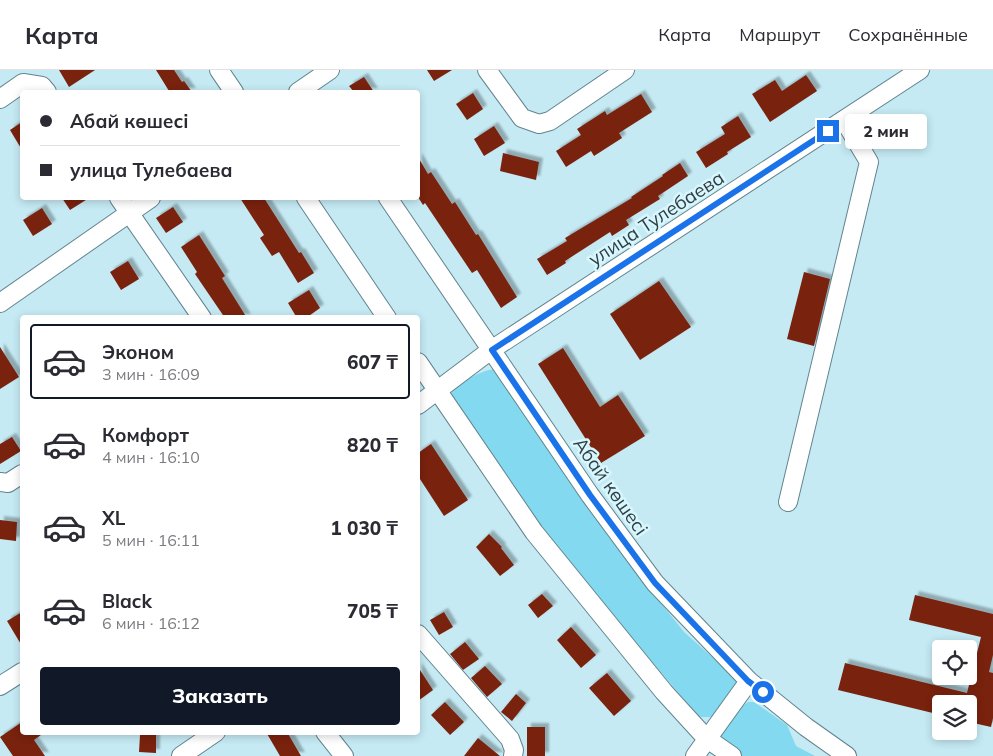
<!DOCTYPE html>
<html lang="ru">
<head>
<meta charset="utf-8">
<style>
	:root { --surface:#fff; --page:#f2f2f3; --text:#2b2b33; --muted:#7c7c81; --line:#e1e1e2; --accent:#111827 }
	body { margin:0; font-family:Mulish,sans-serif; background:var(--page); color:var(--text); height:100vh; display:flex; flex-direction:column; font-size:19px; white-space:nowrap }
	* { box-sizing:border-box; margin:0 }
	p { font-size:16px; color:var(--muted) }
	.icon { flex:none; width:28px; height:28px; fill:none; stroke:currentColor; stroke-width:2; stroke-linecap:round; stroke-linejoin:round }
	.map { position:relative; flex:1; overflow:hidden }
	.drawer { position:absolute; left:20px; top:245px; width:400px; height:420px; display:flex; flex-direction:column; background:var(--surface); border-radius:5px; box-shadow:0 2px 8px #0003 }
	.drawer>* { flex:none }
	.top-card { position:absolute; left:20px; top:20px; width:400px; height:110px; border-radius:5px; box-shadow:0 2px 8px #0003; display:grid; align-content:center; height:110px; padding:0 20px; background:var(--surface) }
	.controls { position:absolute; left:932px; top:570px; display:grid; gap:10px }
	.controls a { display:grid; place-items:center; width:45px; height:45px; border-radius:5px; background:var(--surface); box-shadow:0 2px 8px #0003; font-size:25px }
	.end { position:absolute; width:22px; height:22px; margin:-11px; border:6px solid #1a73e8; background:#fff; box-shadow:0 0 0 2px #fff }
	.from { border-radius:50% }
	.bubble { position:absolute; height:35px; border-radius:5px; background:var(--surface); box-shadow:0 2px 8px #0003; font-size:16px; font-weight:800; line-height:35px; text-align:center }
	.top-card b { display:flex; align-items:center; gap:18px; height:48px; font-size:19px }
	.top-card b+b { border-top:1px solid var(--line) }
	.top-card i { width:12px; height:12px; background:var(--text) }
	ul { padding:9px 0 0; list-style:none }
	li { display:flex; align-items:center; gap:15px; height:75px; margin:0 10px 8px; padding:0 10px; border:2px solid transparent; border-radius:5px }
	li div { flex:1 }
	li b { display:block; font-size:19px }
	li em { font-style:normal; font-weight:800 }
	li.current { border-color:var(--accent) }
	li>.icon { width:45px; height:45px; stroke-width:1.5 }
	.cta { display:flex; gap:10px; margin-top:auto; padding:10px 20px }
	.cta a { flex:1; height:58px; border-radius:5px; background:var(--accent); color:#fff; font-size:20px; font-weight:800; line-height:58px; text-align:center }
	header { display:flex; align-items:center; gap:30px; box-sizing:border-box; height:70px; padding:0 25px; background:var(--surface); border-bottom:1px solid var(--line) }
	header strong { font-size:24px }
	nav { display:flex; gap:28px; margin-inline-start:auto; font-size:18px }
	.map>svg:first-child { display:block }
	.green { fill:#83d9ef }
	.building { fill:#79220f; filter:url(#shadow) }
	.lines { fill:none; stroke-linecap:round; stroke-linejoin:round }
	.minor-casing { stroke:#62848d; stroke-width:20 }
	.minor { stroke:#fff; stroke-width:18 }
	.route { stroke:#1a73e8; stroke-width:6 }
	.labels { text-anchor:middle; stroke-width:5; stroke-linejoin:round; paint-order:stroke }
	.street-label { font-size:19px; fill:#303f43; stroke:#d8f6fe }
</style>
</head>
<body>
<header>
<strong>Карта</strong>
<nav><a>Карта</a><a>Маршрут</a><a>Сохранённые</a></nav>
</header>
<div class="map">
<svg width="993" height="686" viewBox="0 0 993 686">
	<defs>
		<filter id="shadow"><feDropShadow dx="4" dy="-4" stdDeviation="1" flood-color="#0004"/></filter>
	</defs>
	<rect width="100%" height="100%" fill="#c5eaf4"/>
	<path class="green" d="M493 299 502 309 610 469 684 562 738 610 739 617 713 647H699L523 440 450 325C458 313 478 302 493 299Z
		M748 632H754L787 655 796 676 815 686H738L719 667C728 655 735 640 748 632Z"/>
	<path class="building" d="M59 0H95L69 17Z
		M156 0H174L182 12 184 11 192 22H166L169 21Z
		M427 0H452L434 11Z
		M806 5 817 21 770 52 752 24 775 10 782 21Z
		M364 7 374 22H354L349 16Z
		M473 23 483 39 467 50 456 34Z
		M641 24 652 42 619 63 622 68 594 86 591 81 566 97 556 81 581 65 577 59 605 41 607 45Z
		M738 46 751 67 727 82 728 84 706 98 696 82 725 64 721 57Z
		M22 52V80L10 60Z
		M494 56 505 73 484 86 474 69Z
		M503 83 539 92 536 110 500 101Z
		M418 87 428 104 431 102 452 134 455 132 476 165 478 164 517 227 501 238 477 200 472 203 425 133 423 135 418 127Z
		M680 93 688 106 658 126 660 129 626 150 629 155 612 166 610 162 565 191 566 193 547 205 537 189 567 171 565 168 632 128 631 127 663 106 662 105Z
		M62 128H89L70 140Z
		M240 128H264L299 183 301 182 314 203 298 213 279 182 272 186 260 168 264 165Z
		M173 137 183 152 166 163 156 148Z
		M42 138 52 154 33 166 23 150Z
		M199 165 225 206 222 208 247 248H225L195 204 197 202 181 177Z
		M128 191 139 209 121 220 110 202Z
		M804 202 830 209 814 276 787 269Z
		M659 211 691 257 640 290 610 244Z
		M309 220 320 238 306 248H297L288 233Z
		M0 277 19 307 0 319Z
		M563 278 600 337 618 325 645 366 601 393 538 294Z
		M12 367 21 381 0 394V374Z
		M431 374 468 430 444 446 418 406V383Z
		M0 450 17 452 16 471 0 469Z
		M489 464 502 477 501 478 514 495 500 506 476 477Z
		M542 524 553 536 538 548 528 535Z
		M915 525 993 544V585L989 602 993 603V648L991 657 969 652V634H941V645L838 620 845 593 967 623 981 567 909 550Z
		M22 542V576L7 551Z
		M444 542 453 557 439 565 430 550Z
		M571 557 596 585 581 598 557 570Z
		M465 572 479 589 463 600 450 584Z
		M485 596 502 614 487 627 471 608Z
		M418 597 433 620 418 631Z
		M607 603 631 631 614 646 589 618Z
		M516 624 526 633 512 651 501 642Z
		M445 632 464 652 450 665 431 645Z
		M22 652V662H45L34 670 45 686H13L0 667Z
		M527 657H545V686H527Z
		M266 662H287L301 686H280Z
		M140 665H156V683L139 682Z
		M478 668 500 686H464Z"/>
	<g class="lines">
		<g class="minor-casing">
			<path id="minor" d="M219 0 234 22
				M487 0 522 48 539 54 550 51 625 0
				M298 22 330 0
				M0 29 23 13 42 16 47 22
				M119 128 202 248
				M306 128 387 248
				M388 128 590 425 655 513 749 611 806 657 847 686
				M0 233 151 128
				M418 292 534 462 664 622 706 668 732 686
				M418 335 491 280 920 0
				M0 412 8 413 22 404
				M788 432 869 92 844 50
				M418 564 510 669 514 680 513 686
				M0 616 22 602
				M325 662 344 686
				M181 686 216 662
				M695 686 749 611"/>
		</g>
		<use href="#minor" class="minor"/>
	</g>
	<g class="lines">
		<path class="route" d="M763 622 748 611 655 513 590 425 492 280 828 61"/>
	</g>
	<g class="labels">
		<g class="street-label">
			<text transform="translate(656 148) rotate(-33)" y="7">улица Тулебаева</text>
			<text transform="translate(611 416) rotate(55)" y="7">Абай көшесі</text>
		</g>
	</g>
</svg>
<div class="controls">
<a><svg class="icon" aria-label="locate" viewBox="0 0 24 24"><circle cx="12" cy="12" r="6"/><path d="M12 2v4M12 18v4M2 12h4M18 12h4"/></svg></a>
<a><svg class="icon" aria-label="layers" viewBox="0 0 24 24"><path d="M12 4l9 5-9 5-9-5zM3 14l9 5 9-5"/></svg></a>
</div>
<i class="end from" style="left:763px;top:622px"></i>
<i class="end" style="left:828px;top:61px"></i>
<div class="bubble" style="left:845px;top:44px;width:82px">2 мин</div>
<div class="top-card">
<b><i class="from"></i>Абай көшесі</b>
<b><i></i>улица Тулебаева</b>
</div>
<section class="drawer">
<ul>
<li class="current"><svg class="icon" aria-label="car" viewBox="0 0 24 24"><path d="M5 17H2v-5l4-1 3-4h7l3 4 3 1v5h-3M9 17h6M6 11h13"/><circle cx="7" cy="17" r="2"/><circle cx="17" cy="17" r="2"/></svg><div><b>Эконом</b><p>3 мин · 16:09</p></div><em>607 ₸</em></li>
<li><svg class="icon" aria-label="car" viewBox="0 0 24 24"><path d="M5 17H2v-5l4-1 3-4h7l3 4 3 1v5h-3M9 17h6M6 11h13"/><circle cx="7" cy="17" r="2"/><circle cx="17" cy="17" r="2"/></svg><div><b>Комфорт</b><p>4 мин · 16:10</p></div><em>820 ₸</em></li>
<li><svg class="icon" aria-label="car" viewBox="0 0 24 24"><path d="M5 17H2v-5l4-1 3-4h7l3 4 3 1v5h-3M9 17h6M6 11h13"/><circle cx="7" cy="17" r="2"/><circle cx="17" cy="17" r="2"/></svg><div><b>XL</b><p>5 мин · 16:11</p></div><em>1 030 ₸</em></li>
<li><svg class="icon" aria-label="car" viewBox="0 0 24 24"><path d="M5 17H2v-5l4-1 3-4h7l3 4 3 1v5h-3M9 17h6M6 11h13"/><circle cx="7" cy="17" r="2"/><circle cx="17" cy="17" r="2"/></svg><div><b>Black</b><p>6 мин · 16:12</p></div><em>705 ₸</em></li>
</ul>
<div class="cta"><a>Заказать</a></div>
</section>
</div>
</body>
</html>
